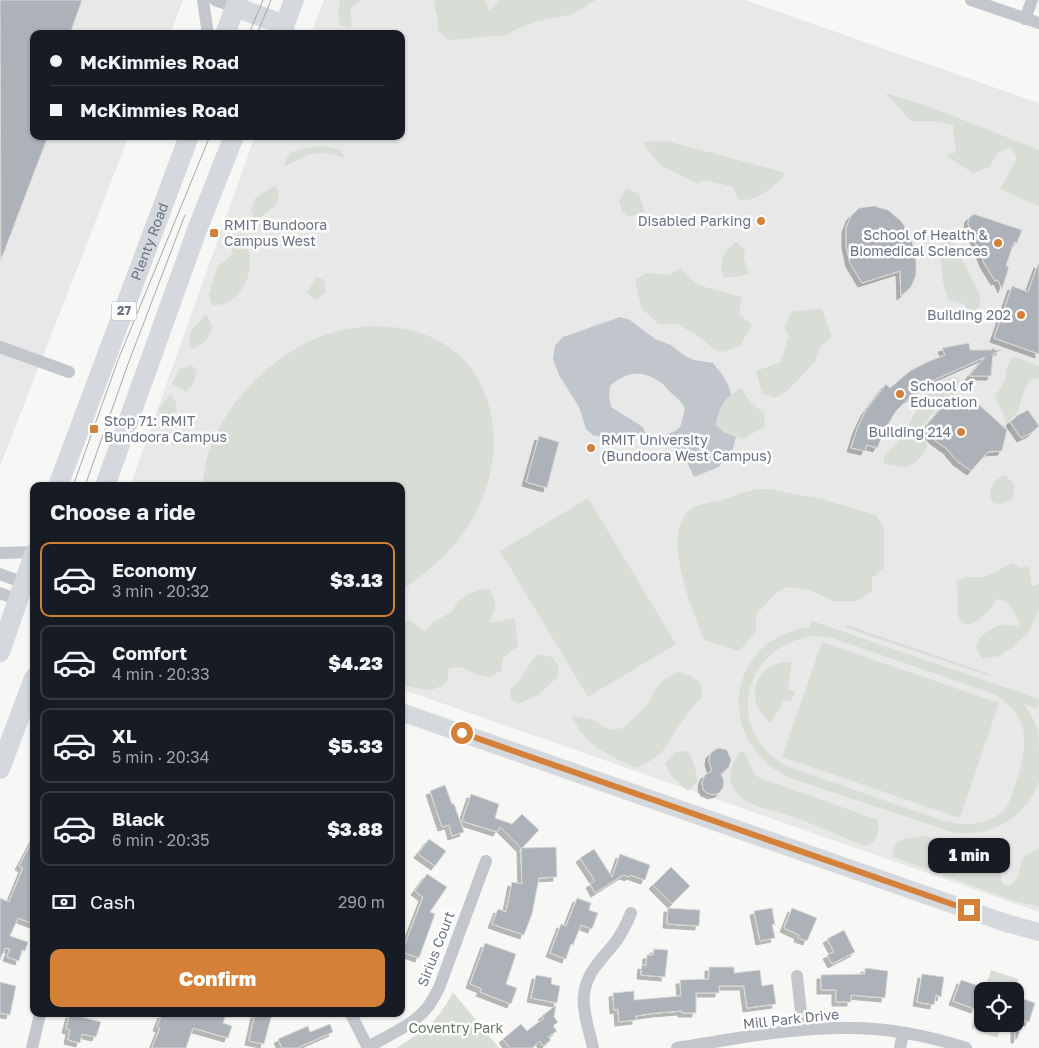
<!DOCTYPE html>
<html lang="en">
<head>
<meta charset="utf-8">
<style>
	:root { --surface:#171b24; --page:#20242c; --text:#f1f3f6; --muted:#9ea1a6; --line:#363941; --accent:#d48038 }
	body { margin:0; font-family:"Golos Text",sans-serif; background:var(--page); color:var(--text); height:100vh; display:flex; flex-direction:column; font-size:19px; white-space:nowrap }
	* { box-sizing:border-box; margin:0 }
	p { font-size:16px; color:var(--muted) }
	.icon { flex:none; width:28px; height:28px; fill:none; stroke:currentColor; stroke-width:2; stroke-linecap:round; stroke-linejoin:round }
	.map { position:relative; flex:1; overflow:hidden }
	.drawer { position:absolute; left:30px; top:482px; width:375px; height:535px; display:flex; flex-direction:column; background:var(--surface); border-radius:10px; box-shadow:0 1px 4px #0004 }
	.drawer>* { flex:none }
	.banner { position:absolute; left:30px; top:30px; width:375px; height:110px; border-radius:10px; box-shadow:0 1px 4px #0004; display:grid; align-content:center; height:110px; padding:0 20px; background:var(--surface) }
	.controls { position:absolute; left:974px; top:982px; display:grid; gap:10px }
	.controls a { display:grid; place-items:center; width:50px; height:50px; border-radius:10px; background:var(--surface); box-shadow:0 1px 4px #0004; font-size:25px }
	.end { position:absolute; width:22px; height:22px; margin:-11px; border:6px solid #d48038; background:#fff; box-shadow:0 0 0 2px #fff }
	.from { border-radius:50% }
	.bubble { position:absolute; height:35px; border-radius:10px; background:var(--surface); box-shadow:0 1px 4px #0004; font-size:16px; font-weight:800; line-height:35px; text-align:center }
	.banner b { display:flex; align-items:center; gap:18px; height:48px; font-size:19px }
	.banner b+b { border-top:1px solid var(--line) }
	.banner i { width:12px; height:12px; background:var(--text) }
	ul { padding:0; list-style:none }
	li { display:flex; align-items:center; gap:15px; height:75px; margin:0 10px 8px; padding:0 10px; border:2px solid var(--line); border-radius:10px }
	li div { flex:1 }
	li b { display:block; font-size:19px }
	li em { font-style:normal; font-weight:800 }
	li.on { border-color:var(--accent) }
	li>.icon { width:45px; height:45px; stroke-width:1.5 }
	h2 { padding:0 20px; font-size:22px; line-height:60px }
	.pay { display:flex; align-items:center; gap:12px; height:55px; padding:0 20px; font-size:19px }
	.pay p { margin-inline-start:auto }
	.cta { display:flex; gap:10px; margin-top:auto; padding:10px 20px }
	.cta a { flex:1; height:58px; border-radius:10px; background:var(--accent); color:#fff; font-size:20px; font-weight:800; line-height:58px; text-align:center }
	.map>svg:first-child { display:block }
	.built { fill:#e8e8e8 }
	.green { fill:#d8ded6; fill-rule:evenodd }
	.water { fill:#c1c6cd }
	.building { fill:#adb2b8; stroke:#d9d9d7; filter:url(#shadow) }
	.lines { fill:none; stroke-linecap:round; stroke-linejoin:round }
	.minor { stroke:#c3c6ca; stroke-width:12 }
	.secondary { stroke:#d5d8dc; stroke-width:18 }
	.trunk { stroke:#d5d8dc; stroke-width:20 }
	.tram { stroke:#a5a8ae; stroke-width:1 }
	.route { stroke:#d48038; stroke-width:6 }
	.poi-dot { fill:#d48038; stroke:#fff; stroke-width:2 }
	.labels { text-anchor:middle; stroke-width:5; stroke-linejoin:round; paint-order:stroke }
	.shield { fill:#fff; stroke:#969ca8; stroke-width:1 }
	.shield-label { font-size:12px; font-weight:bold; fill:#697283 }
	.poi-label { font-size:14px; fill:#697283; stroke:#fff; text-anchor:end }
	.street-label { font-size:14px; fill:#697283; stroke:#fff }
	.park-label { font-size:14px; fill:#677b68; stroke:#fff }
</style>
</head>
<body>
<div class="map">
<svg width="1039" height="1048" viewBox="0 0 1039 1048">
	<defs>
		<filter id="shadow"><feDropShadow dx="-4" dy="4" stdDeviation="0" flood-color="#0004"/></filter>
	</defs>
	<rect width="100%" height="100%" fill="#f7f7f5"/>
	<path class="built" d="M0 0H183L170 34H34V136H129L0 466Z
		M324 0H745L1039 103V912L401 689V486H130L255 136H401V34H311Z"/>
	<path class="green" d="M340 0H362L350 8 352 25 347 28 340 24 338 14Z
		M436 0H485L489 11 500 0H596L573 14 539 21 518 28 507 35 448 40 438 30 437 15 434 4Z
		M885 93C938 108 988 130 1039 150V205L1038 206 1000 189 1017 158 1011 148 997 153 990 167 973 173 946 156 956 152 953 125 934 121H911Z
		M655 141 671 142 786 173C774 187 757 202 738 200L733 187 705 180 696 183 660 165 643 143Z
		M324 146 341 150 345 158C333 154 319 150 306 156 298 159 292 164 284 166 288 146 307 148 324 146Z
		M275 185 279 194 277 204 256 221 251 211 255 198Z
		M626 188 639 194 645 212 628 217 622 211 619 201Z
		M247 234C248 246 251 260 249 271 247 289 230 307 212 305L209 295 217 267 233 254 230 244 231 235Z
		M953 240 981 297 979 307 972 314 964 304 948 299 943 283 939 245Z
		M736 242 745 250 744 259 749 274 734 277H723C720 259 721 253 736 242Z
		M680 268 695 283 708 288 742 297 739 314 752 325 740 346 724 352 715 350 701 338 677 324H659L641 308 635 280 647 273 670 275Z
		M316 277 325 280V293L315 300 307 293Z
		M822 309 832 337 819 348 815 362 787 391 775 398 763 394 760 386 756 371 781 362 789 335 784 328 792 311Z
		M206 314 213 327 206 341 193 349 189 346 190 332Z
		M368 326C390 326 411 328 431 337 493 364 506 439 483 497 468 536 436 568 401 590V486H203C204 423 263 360 319 337 335 331 351 328 368 326Z
		M1014 357 1039 366V378C1023 379 1023 397 1019 409 1017 414 1012 417 1009 422L1012 429 1008 431 1003 413 995 397 1005 380 1006 371 1011 358Z
		M192 365 197 372 193 384 186 392 172 384 180 369Z
		M953 377 959 378V387L956 396 950 394 922 426C922 432 925 436 926 441 928 448 925 451 921 456 908 472 903 466 885 464L883 460 884 456 904 436 925 391 936 383Z
		M741 387C746 398 754 406 764 413L765 426 744 439C734 437 724 432 716 425 720 405 725 399 741 387Z
		M170 395 175 400 177 410 167 421 158 410Z
		M1002 476H1006L1015 485 1012 499 1000 504 993 503C986 492 992 483 1002 476Z
		M769 489 821 499 876 515 884 528V568L872 578V591L857 601H833L810 590 786 587 774 595 756 615V632L739 651 704 640C693 611 659 533 691 509 698 504 719 501 728 498 736 496 742 492 750 491 756 489 763 489 769 489Z
		M588 498 676 644 588 697 500 551Z
		M1013 563 1020 568 1029 566 1032 586 1039 584V608L1029 632 1012 648 999 656 982 659 976 647 979 638C994 627 1001 620 1020 628 1017 616 1010 600 997 599 989 612 982 619 969 625L961 623C955 611 959 595 956 581L967 577H985Z
		M483 589H490C498 606 497 608 488 623L515 618 518 646 503 658 501 671 490 677 475 674 462 667 449 669 447 682C426 696 423 689 401 684V626L410 620 425 631 432 623 453 611C456 600 471 591 483 589Z
		M812 621 1039 699 1038 709 1023 704C1039 724 1039 732 1039 757 1039 765 1039 773 1039 780 1038 787 1033 795 1029 801 1011 826 982 837 952 832L787 777C713 738 727 639 809 627ZM815 636 832 638 992 693C1039 720 1025 755 1010 800 998 826 968 827 944 821L791 768C722 736 740 644 815 636Z
		M847 625 990 674V676L846 628Z
		M822 642 999 703 960 818 782 757Z
		M538 654 552 657 559 666 558 677 538 695 518 704 511 699 510 688 518 683 531 662Z
		M784 662H792L788 689 795 692 791 702 784 700 771 723C745 704 751 668 784 662Z
		M677 672 691 676 701 684 702 697 686 715 662 752 650 761 637 768C610 757 583 744 572 716L594 720 609 730 623 728 648 704 655 690 663 680Z
		M688 751 694 764 698 781 688 791 671 776 665 763 676 752Z
		M742 751 744 752 755 775 760 778 878 820C879 833 877 848 861 845 839 835 818 826 796 818 773 809 725 806 731 771 732 764 736 756 742 751Z
		M925 836 966 848 996 840 1001 843V879L1003 884 1010 886C1022 876 1017 867 1025 857 1028 853 1035 851 1039 848V907L1011 900 894 857 892 854C895 836 910 838 925 836Z
		M991 970 1018 979 1014 991H984Z
		M453 992 499 1048H396C425 1030 437 1023 453 992Z
		M982 995V1024H1002L997 1038 971 1028Z"/>
	<path class="water" d="M620 317 630 320 655 339 671 345 685 356 694 360 713 363C721 373 729 382 731 395 721 403 718 413 716 425L724 432 736 437 732 452 724 459 719 467 694 477C686 458 680 448 659 441 664 433 673 434 679 428 683 423 683 414 685 408 679 399 676 397 669 391 666 388 664 384 660 382 642 369 625 372 610 386L609 396 611 407 643 427 645 432 643 437H602L593 435 586 429 579 407 559 375 553 359 555 346 563 337Z"/>
	<path class="building" d="M0 0H82L70 34H34V136H48L1 260Z
		M874 206 888 210 901 221 911 237 916 257V275L911 287 901 296 900 271 862 283 850 263 846 245V228L851 216 859 208Z
		M974 214 1022 230 1017 243 1014 242 1006 266 1009 267 1002 289 998 280 995 281 984 263 968 224 969 218Z
		M1038 264H1039V354L994 338 1012 286 1028 292Z
		M969 343 970 350H991L994 347V350H1001L993 354 991 376H969L985 357 934 380 907 400 896 411 889 423 877 448 867 445 865 451 851 448 857 429 865 412 886 384 890 388 910 371 927 362 945 355 942 348Z
		M952 396 969 410 976 402 1007 430 1002 451 988 452 971 471 957 461 947 449 934 440 924 428Z
		M1028 410 1039 426 1031 433 1021 438 1010 422 1018 415Z
		M539 436 559 442 547 488 526 482Z
		M720 748 727 750 731 760 729 767 721 774 724 781 723 788 719 793 712 795 705 792 703 789 702 782 705 775 712 771 709 761 710 754 716 749Z
		M445 785 452 804H454L464 832 452 836 449 825 442 827 430 791Z
		M471 794 499 804 495 818 512 824 522 814 539 830 522 848 556 847 557 877 539 878 532 914 524 935 492 924 498 909 506 912 512 882 522 884 521 848 500 827 497 832 462 821Z
		M34 838V924L18 918 10 936 28 942 25 951 22 950 19 961 7 957 10 949 5 948 0 960V898L9 902 23 868 19 866Z
		M429 839 446 851 435 866 418 854Z
		M594 849 612 877 620 854 650 865 645 880 630 875 629 877 623 875 595 893 590 884 595 881 580 858Z
		M671 867 690 886 672 904 653 885Z
		M427 874 447 887 430 912 435 914 419 958 402 952 423 897 415 891Z
		M577 898 591 903 589 910 598 913 592 929 581 925 573 945 571 944 566 959 550 953 561 924 566 926Z
		M668 908 700 910 699 926 667 924Z
		M772 908 775 925 772 924 775 938 760 941 754 911Z
		M792 908 817 918 807 941 798 938 799 935 784 928Z
		M844 930 855 952 832 964 827 955 834 952 827 939Z
		M485 943 516 954 506 984 517 988 511 1004 480 992 482 989 470 984Z
		M654 949 668 950 665 977 641 975 642 965 646 966 647 955H653Z
		M709 967H734V973L760 970 762 986 773 984 776 1004 747 1008 744 986H719V993H696V1013H682V1011L656 1013 636 1016V1020L619 1022 618 1009 614 1010 613 993 634 991V1000L681 996 680 980 709 979Z
		M865 968 888 971 885 998 851 995V1002H836V990H821V975L865 974Z
		M922 974 944 977 941 997 936 995 934 1005 917 1002Z
		M536 975 552 978 551 984 560 986 557 1003 531 998Z
		M961 980 982 987 975 1009 953 1001Z
		M0 982 16 986 10 1015 0 1013Z
		M1015 996 1035 1003 1029 1022 1023 1020 1017 1039H1015Z
		M556 1005 554 1017 558 1022 553 1026 557 1031 548 1037 551 1040 543 1046 540 1041 532 1048H510L503 1039 521 1024 527 1031 544 1018 542 1016Z
		M70 1014 101 1022 96 1037 82 1034 80 1043 68 1040 70 1030 66 1029Z
		M162 1014H226L223 1023 232 1026 228 1038 193 1028 186 1048H152L160 1028 157 1027Z
		M255 1014H272L264 1044 249 1041Z
		M330 1024 333 1032 297 1048H282L278 1039 308 1026 310 1032Z"/>
	<g class="lines">
		<path class="minor" d="M203 0 208 34
			M215 0 235 7
			M971 0 1039 23
			M1025 19 1032 0
			M0 347 69 372
			M0 553 34 552
			M0 574 24 583
			M0 593 18 600
			M797 976 803 1030
			M351 1014 368 1048
			M368 1047C387 1036 412 1026 427 1008 432 1002 435 995 439 988L486 861
			M32 1048 40 1014
			M593 1048C590 1032 582 1012 584 995 586 971 604 958 617 940 623 931 627 923 631 913
			M677 1048C734 1039 792 1027 850 1028 890 1028 929 1036 966 1048
			M900 1048 903 1033"/>
		<path class="secondary" d="M401 712 1006 923 1039 932"/>
		<g class="trunk">
			<path d="M235 7 285 25"/>
			<path d="M225 34 238 0"/>
			<path d="M281 34 294 0"/>
			<path id="s1" d="M58 486 189 136"/>
			<path d="M105 486 197 230 234 136"/>
			<path d="M0 652 34 554"/>
			<path d="M0 769 34 678"/>
		</g>
		<path class="tram" d="M249 34 263 0
			M257 34 271 0
			M73 486 118 360 210 136
			M85 486 128 364 185 215"/>
	</g>
	<g class="lines">
		<path class="route" d="M462 733 969 910"/>
	</g>
	<g class="poi-dot">
		<circle cx="761" cy="221" r="5"/>
		<rect x="209" y="228" width="10" height="10" rx="2.5"/>
		<circle cx="998" cy="243" r="5"/>
		<circle cx="1021" cy="315" r="5"/>
		<circle cx="900" cy="394" r="5"/>
		<rect x="89" y="424" width="10" height="10" rx="2.5"/>
		<circle cx="961" cy="432" r="5"/>
		<circle cx="591" cy="448" r="5"/>
	</g>
	<g class="labels">
		<rect class="shield" x="111.5" y="301.5" width="25" height="19" rx="4"/>
		<g class="shield-label">
			<text x="124" y="315">27</text>
		</g>
		<g class="poi-label">
			<text x="751" y="226">Disabled Parking</text>
			<text x="224" y="230" text-anchor="start">RMIT Bundoora<tspan x="224" dy="16">Campus West</tspan></text>
			<text x="988" y="240">School of Health &amp;<tspan x="988" dy="16">Biomedical Sciences</tspan></text>
			<text x="1011" y="320">Building 202</text>
			<text x="910" y="391" text-anchor="start">School of<tspan x="910" dy="16">Education</tspan></text>
			<text x="104" y="426" text-anchor="start">Stop 71: RMIT<tspan x="104" dy="16">Bundoora Campus</tspan></text>
			<text x="951" y="437">Building 214</text>
			<text x="601" y="445" text-anchor="start">RMIT University<tspan x="601" dy="16">(Bundoora West Campus)</tspan></text>
		</g>
		<g class="street-label">
			<text dy="5" stroke="none"><textPath href="#s1" startOffset="261">Plenty Road</textPath></text>
			<text transform="translate(436 949) rotate(-69)" y="5">Sirius Court</text>
			<text transform="translate(791 1019) rotate(-6)" y="5">Mill Park Drive</text>
		</g>
		<g class="park-label">
			<text x="456" y="1033">Coventry Park</text>
		</g>
	</g>
</svg>
<div class="controls">
<a><svg class="icon" aria-label="locate" viewBox="0 0 24 24"><circle cx="12" cy="12" r="6"/><path d="M12 2v4M12 18v4M2 12h4M18 12h4"/></svg></a>
</div>
<i class="end from" style="left:462px;top:733px"></i>
<i class="end" style="left:969px;top:910px"></i>
<div class="bubble" style="left:928px;top:838px;width:82px">1 min</div>
<div class="banner">
<b><i class="from"></i>McKimmies Road</b>
<b><i></i>McKimmies Road</b>
</div>
<section class="drawer">
<h2>Choose a ride</h2>
<ul>
<li class="on"><svg class="icon" aria-label="car" viewBox="0 0 24 24"><path d="M5 17H2v-5l4-1 3-4h7l3 4 3 1v5h-3M9 17h6M6 11h13"/><circle cx="7" cy="17" r="2"/><circle cx="17" cy="17" r="2"/></svg><div><b>Economy</b><p>3 min · 20:32</p></div><em>$3.13</em></li>
<li><svg class="icon" aria-label="car" viewBox="0 0 24 24"><path d="M5 17H2v-5l4-1 3-4h7l3 4 3 1v5h-3M9 17h6M6 11h13"/><circle cx="7" cy="17" r="2"/><circle cx="17" cy="17" r="2"/></svg><div><b>Comfort</b><p>4 min · 20:33</p></div><em>$4.23</em></li>
<li><svg class="icon" aria-label="car" viewBox="0 0 24 24"><path d="M5 17H2v-5l4-1 3-4h7l3 4 3 1v5h-3M9 17h6M6 11h13"/><circle cx="7" cy="17" r="2"/><circle cx="17" cy="17" r="2"/></svg><div><b>XL</b><p>5 min · 20:34</p></div><em>$5.33</em></li>
<li><svg class="icon" aria-label="car" viewBox="0 0 24 24"><path d="M5 17H2v-5l4-1 3-4h7l3 4 3 1v5h-3M9 17h6M6 11h13"/><circle cx="7" cy="17" r="2"/><circle cx="17" cy="17" r="2"/></svg><div><b>Black</b><p>6 min · 20:35</p></div><em>$3.88</em></li>
</ul>
<div class="pay"><svg class="icon" aria-label="cash" viewBox="0 0 24 24"><path d="M3 7h18v10H3z"/><circle cx="12" cy="12" r="2"/></svg>Cash<p>290 m</p></div>
<div class="cta"><a>Confirm</a></div>
</section>
</div>
</body>
</html>
